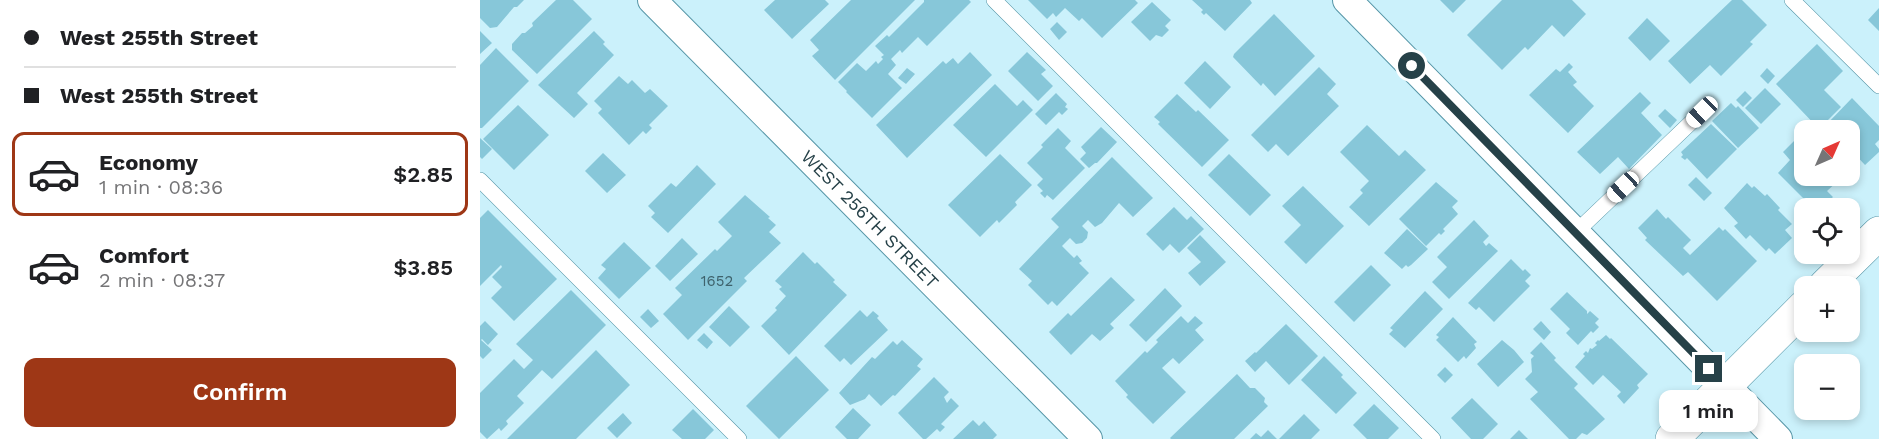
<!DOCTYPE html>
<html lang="en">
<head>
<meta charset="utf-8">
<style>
	:root { --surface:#fff; --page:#f6f6f6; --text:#202124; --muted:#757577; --line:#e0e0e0; --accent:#9e3716 }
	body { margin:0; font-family:"Work Sans",sans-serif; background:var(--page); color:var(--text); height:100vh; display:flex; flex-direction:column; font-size:22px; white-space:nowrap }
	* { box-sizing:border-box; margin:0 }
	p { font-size:20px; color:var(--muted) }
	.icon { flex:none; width:33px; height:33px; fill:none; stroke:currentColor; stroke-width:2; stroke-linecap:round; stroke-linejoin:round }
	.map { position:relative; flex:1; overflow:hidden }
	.panel { display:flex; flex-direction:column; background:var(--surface); width:480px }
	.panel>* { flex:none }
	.banner { display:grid; align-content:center; height:132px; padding:0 24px; background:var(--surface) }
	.needle { width:39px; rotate:45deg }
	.fabs { position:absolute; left:1314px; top:120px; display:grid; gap:12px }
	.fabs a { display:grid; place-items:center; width:66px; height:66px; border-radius:12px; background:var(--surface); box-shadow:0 3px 9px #0003; font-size:30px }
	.end { position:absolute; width:27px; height:27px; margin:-14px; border:8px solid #264148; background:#fff; box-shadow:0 0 0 3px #fff }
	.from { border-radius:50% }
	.bubble { position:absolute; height:42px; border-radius:12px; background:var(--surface); box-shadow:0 3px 9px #0003; font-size:20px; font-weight:600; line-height:42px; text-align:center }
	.car { position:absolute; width:18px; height:36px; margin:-18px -9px; border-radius:8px; box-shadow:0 0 4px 2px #0007; background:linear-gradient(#fff 24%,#345 0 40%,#fff 0 76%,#345 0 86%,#fff 0) }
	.banner b { display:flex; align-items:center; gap:21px; height:57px; font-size:22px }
	.banner b+b { border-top:2px solid var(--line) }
	.banner i { width:15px; height:15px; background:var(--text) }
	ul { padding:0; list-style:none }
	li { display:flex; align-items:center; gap:18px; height:84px; margin:0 12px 9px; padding:0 12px; border:3px solid transparent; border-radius:12px }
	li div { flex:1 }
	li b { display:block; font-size:22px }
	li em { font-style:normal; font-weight:600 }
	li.on { border-color:var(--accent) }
	li>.icon { width:54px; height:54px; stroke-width:1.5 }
	.button { display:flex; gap:12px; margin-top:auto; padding:12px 24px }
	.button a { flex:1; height:69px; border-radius:12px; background:var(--accent); color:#fff; font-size:24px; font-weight:600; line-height:69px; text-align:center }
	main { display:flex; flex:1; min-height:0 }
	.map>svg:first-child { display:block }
	.building { fill:#87c7d9 }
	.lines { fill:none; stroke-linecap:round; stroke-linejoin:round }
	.lane-casing { stroke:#5696a7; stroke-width:16 }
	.street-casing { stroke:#5696a7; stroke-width:30 }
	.secondary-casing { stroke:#5696a7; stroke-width:34 }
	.lane { stroke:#fff; stroke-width:15 }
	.street { stroke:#fff; stroke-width:28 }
	.secondary { stroke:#fff; stroke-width:33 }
	.route { stroke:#264148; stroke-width:8 }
	.labels { text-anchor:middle; stroke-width:4.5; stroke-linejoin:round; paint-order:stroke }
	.number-label { font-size:15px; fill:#3e626c }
	.street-label { font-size:18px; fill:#264148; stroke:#ecf9fc }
</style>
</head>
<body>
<main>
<section class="panel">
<div class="banner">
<b><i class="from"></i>West 255th Street</b>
<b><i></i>West 255th Street</b>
</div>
<ul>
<li class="on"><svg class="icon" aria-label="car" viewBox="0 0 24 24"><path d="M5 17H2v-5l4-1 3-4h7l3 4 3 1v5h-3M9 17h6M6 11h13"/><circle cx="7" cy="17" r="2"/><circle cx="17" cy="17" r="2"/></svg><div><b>Economy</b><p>1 min · 08:36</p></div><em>$2.85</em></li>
<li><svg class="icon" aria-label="car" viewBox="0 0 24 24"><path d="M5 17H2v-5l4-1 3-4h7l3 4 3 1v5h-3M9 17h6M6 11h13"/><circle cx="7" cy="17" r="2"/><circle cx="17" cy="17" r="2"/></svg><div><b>Comfort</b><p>2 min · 08:37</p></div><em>$3.85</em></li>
</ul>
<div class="button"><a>Confirm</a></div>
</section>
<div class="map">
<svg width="1399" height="439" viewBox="0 0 1399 439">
	<rect width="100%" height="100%" fill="#cbf1fb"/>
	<path class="building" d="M0 0H44L37 7H34L17 27 10 28 0 18Z
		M76 0H93L112 19 57 74 32 50V44L42 33H45L53 26 52 23Z
		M295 0H345L349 4 312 39 284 10Z
		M371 0H435L355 80 332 56 339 50 330 40Z
		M444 0H489L491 2 447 46 438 37 422 53 420 50 411 59 416 65 408 74 422 88 392 118 366 92 367 91 358 82 377 63 386 71 396 61 398 64 403 59 401 57 404 55 395 46 407 35 409 37 444 2Z
		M548 0H655L658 3 622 38 602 18 599 21 585 8 576 17 573 13 567 19Z
		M712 0H770L772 3 745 31 726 13 724 15 721 12 723 10Z
		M960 0H986L973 13Z
		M1022 0H1092L1106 14 1084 37 1072 25 1048 50 1045 47 1022 70 987 35Z
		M1252 0H1262L1287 25 1270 42 1273 44 1241 76 1230 65 1210 84 1188 61Z
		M672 2 691 20 685 26 689 30 682 37 676 35 670 41 651 22Z
		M1399 8V31L1388 20Z
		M794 14 835 56 795 96 783 83 781 86 753 57 754 54Z
		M1167 18 1190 41 1170 61 1148 38Z
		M577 22 587 32 579 40 570 29Z
		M0 31 12 43 0 54Z
		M114 31 125 42 123 44 134 55 97 93 108 104 94 118 58 85Z
		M1337 44 1363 71 1344 90 1361 107 1339 129 1296 84Z
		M16 48 49 81 2 128H0V65Z
		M490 52 512 75 427 158 396 125 463 61 466 64 473 58 478 64Z
		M547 52 566 70 561 74 573 86 558 101 528 71Z
		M725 61 751 87 730 109 704 83Z
		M1089 63 1093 67 1088 72 1097 82 1093 85 1114 106 1088 133 1049 95 1076 69 1080 72Z
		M839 67 856 84 847 94 859 106 808 156 796 144 788 152 771 135Z
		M427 68 435 74 426 84 418 78Z
		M1287 68 1295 76 1288 84 1280 76Z
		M139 76 148 84 152 80 165 93 170 89 188 106 169 125 172 128 166 134 163 131 149 145 118 113 122 109 114 101Z
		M515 84 537 106 543 100 553 110 506 157 473 125Z
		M1285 88 1301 104 1281 124 1265 108Z
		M1265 91 1272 98 1263 107 1256 100Z
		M1160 92 1171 103 1161 113 1182 135 1149 169 1138 157 1120 174 1097 152Z
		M576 93 587 104 585 107 588 109 582 115 579 112 566 125 555 114Z
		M697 94 716 112 718 110 749 140 722 167 678 124 680 122 674 117Z
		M1372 98 1399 126V140L1395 144 1399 149V152L1385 165 1370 149V130H1351L1346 125Z
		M1251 103 1256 108 1258 106 1279 128 1258 148 1232 121Z
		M38 105 69 135 34 170 3 139Z
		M1185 109 1197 120 1190 128 1178 116Z
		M1323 121 1333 130H1324V138L1315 129Z
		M1231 124 1257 149 1227 179 1207 158 1205 160 1201 157 1203 155 1201 152Z
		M887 125 919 156 925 150 946 170 889 226 869 207 883 193 880 190 889 181 860 152Z
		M621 127 637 142 617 163H615L609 168 600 159 606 153 601 147Z
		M578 128 591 141 585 148 605 168 573 200 567 195 565 198 560 193 563 191 557 185 563 179 547 163 563 147 561 145Z
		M0 138 12 149 2 159 0 157Z
		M1317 138 1324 145V176H1354L1359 180 1347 191 1353 197 1341 208H1333L1298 173 1310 160 1303 152Z
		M123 153 146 175 127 193 105 171Z
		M520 154 552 185 535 202 537 205 519 223 517 220 500 237 468 205Z
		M749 154 791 195 770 216 728 175Z
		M632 157 673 198 653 217 639 203 622 223 615 227 608 220 602 226 608 232 607 238 602 243 596 244 590 238 582 246 594 258 597 255 602 261 599 263 609 273 577 306 572 301 568 305 548 285 552 281 539 269 579 227 571 219Z
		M217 165 236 184 188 233 171 217 175 213 168 206 191 183 196 187Z
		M1216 177 1232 193 1224 201 1208 185Z
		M956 182 978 201 972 207 978 214 963 229 965 231 961 235 959 233 946 246 919 219Z
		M1267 183 1272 188 1274 186 1285 196 1287 194 1300 208 1298 210 1312 224 1305 230 1312 238 1295 254 1289 248 1286 251 1270 235 1266 239 1254 226 1258 223 1244 208Z
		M823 186 864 226 826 264 804 242 821 225 802 206Z
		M265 195 290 217 288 218 296 225 289 232 301 243 264 278 267 281 208 340 183 314 202 295 195 288 235 249 237 251 252 236 238 222Z
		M694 207 707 220 711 216 724 229 699 253 690 244 683 251 666 234Z
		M1177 209 1186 219 1188 217 1211 240 1203 248 1210 255 1239 227 1243 231 1245 229 1277 261 1237 301 1208 272 1203 276 1165 240 1167 238 1158 228Z
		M8 210 77 279 34 321 11 298 22 287 12 277 22 267 21 265 0 286V218Z
		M994 220 1009 236 1003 242 1006 246 1009 243 1018 251 969 299 952 282 967 267 957 257Z
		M927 229 948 249 931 265 928 267 926 265 922 269 904 253Z
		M720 235 746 262 720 286 708 273 721 262 707 248Z
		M202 238 218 254 190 281 175 266Z
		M144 242 171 268 139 299 118 278 126 269 121 265Z
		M323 252 335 264 337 262 355 280 353 282 367 295 309 355 281 326 297 310 295 308 306 296 299 289 302 287 295 281Z
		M1031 259 1043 271 1045 269 1051 275 1045 281 1050 286 1014 322 999 307 996 310 988 303Z
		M891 265 911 285 874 322 854 302Z
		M631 277 655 300 630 324 634 328 620 341 612 334 591 355 569 332 588 313 591 316Z
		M685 288 702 306 666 342 649 325Z
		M91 290 126 325 72 379 62 370 37 396 44 403 26 421 28 424 21 431 19 428 7 439 0 432V393L34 359 44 369 53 360 36 344Z
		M945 291 963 309 925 348 909 334 913 330 910 328Z
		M1087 292 1107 311V314L1110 311 1119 319 1115 323 1119 327 1113 333 1111 331 1098 345 1086 333 1090 329 1070 309Z
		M249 306 270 327 250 347 229 327Z
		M168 309 179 321 171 328 160 317Z
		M380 310 387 317 393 311 399 316 397 318 408 330 371 365 364 358 360 362 344 346Z
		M701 316 708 323 715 316 723 323 715 330 724 340 699 364 693 358 682 368 706 392 673 424 646 397 648 395 635 381 665 351 667 353 678 342 676 340Z
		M973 317 997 342 994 344 996 348 986 359 984 356 978 362 956 340 959 337 956 335Z
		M5 321 18 334 8 345 2 339 1 340 12 350 3 359 0 356V326Z
		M1061 321 1071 332 1064 340 1053 329Z
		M806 324 838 356 809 385 786 361 775 372 765 361 775 352 776 353Z
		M224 333 233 342 227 349 217 340Z
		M1126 335 1130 339 1131 338 1168 374 1157 385 1159 388 1144 404 1137 396 1141 392 1123 375 1113 385 1095 367 1105 356 1103 354 1106 351 1108 353 1110 348 1112 349 1117 345 1115 343 1118 340 1119 341Z
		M422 340 443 359 437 366 441 369 415 396 413 395 401 406 389 394 385 399 370 405 359 393 392 357 395 359 413 341 417 345Z
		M1022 340 1034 350 1044 362 1018 387 997 364Z
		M1061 342 1076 358 1074 360 1098 384 1094 388 1125 419 1107 435 1102 433 1096 439H1089L1050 399 1058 392 1045 379 1052 372 1051 359 1054 356 1050 353Z
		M116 350 150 385 96 439H27Z
		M316 356 349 390 299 439 266 406Z
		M844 356 863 375 861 377 877 393 856 414 821 380Z
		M965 367 973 375 965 383 957 375Z
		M757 374 770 388H775L785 398 784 402 788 406 754 439H691L690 438Z
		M454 377 469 392 464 397 467 403 471 398 479 406 461 424 465 427 460 432 457 429 446 439H443L418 413Z
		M992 398 1018 424 1003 439H991L971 418Z
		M894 404 919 428 908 439H887L873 425Z
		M373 408 391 425 378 439H367L355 427Z
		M213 409 234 430 225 439H202L192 430Z
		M143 413 152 423 137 438 127 428Z
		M824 414 840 430 831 439H799Z
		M493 420 499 426 504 421 517 435 513 439H473Z
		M788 430 797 439H770L776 433 781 437Z
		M1039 430 1048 439H1030Z"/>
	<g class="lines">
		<g class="lane-casing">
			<path id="lane" d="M514 0 953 439
				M1312 0 1399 86
				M0 180 259 439
				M1095 233 1222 112"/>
		</g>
		<g class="street-casing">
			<g id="street">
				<path id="s1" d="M172 0 608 439"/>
				<path d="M867 0 1298 439"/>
			</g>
		</g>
		<g class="secondary-casing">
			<path id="secondary" d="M1345 286 1399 233
				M1192 439 1324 307"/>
		</g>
		<use href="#lane" class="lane"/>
		<use href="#street" class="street"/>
		<use href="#secondary" class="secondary"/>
	</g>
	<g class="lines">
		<path class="route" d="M932 66 1229 369"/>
	</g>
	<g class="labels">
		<g class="number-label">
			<text x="237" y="286">1652</text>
		</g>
		<g class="street-label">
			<text dy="6" stroke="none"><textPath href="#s1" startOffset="309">WEST 256TH STREET</textPath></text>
		</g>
	</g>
</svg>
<div class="fabs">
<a><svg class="needle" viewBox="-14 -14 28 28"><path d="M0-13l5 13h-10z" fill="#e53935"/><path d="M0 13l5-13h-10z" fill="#757577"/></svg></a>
<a><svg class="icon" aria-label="locate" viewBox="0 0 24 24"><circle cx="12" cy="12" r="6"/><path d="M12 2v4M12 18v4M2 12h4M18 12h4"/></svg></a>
<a>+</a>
<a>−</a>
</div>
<i class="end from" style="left:932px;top:66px"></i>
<i class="end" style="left:1229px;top:369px"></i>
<div class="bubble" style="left:1179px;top:390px;width:99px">1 min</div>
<i class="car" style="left:1222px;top:112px;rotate:226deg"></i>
<i class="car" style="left:1143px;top:187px;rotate:227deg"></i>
</div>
</main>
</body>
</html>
